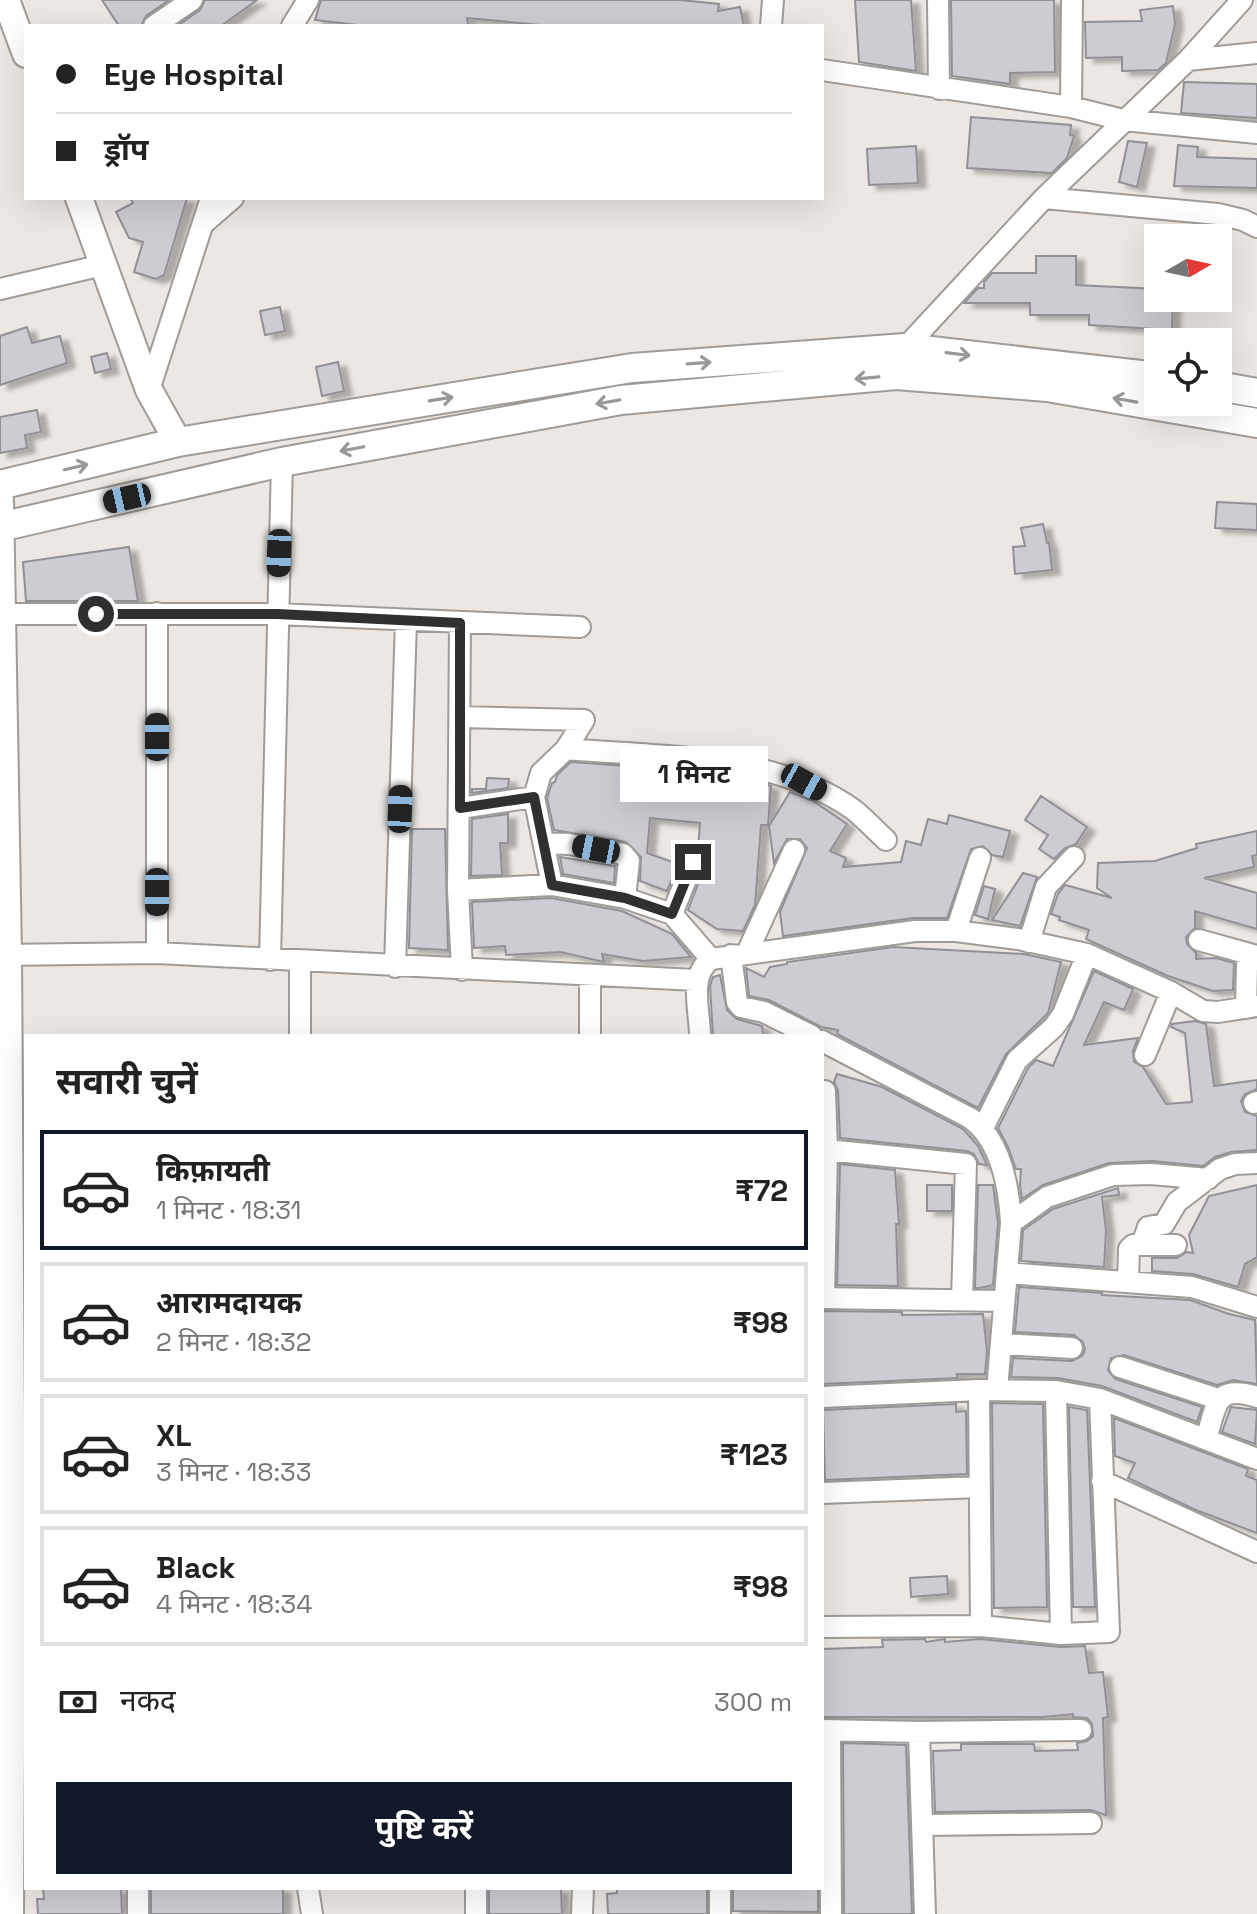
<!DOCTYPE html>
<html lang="hi">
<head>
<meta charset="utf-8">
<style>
	:root { --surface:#fff; --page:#f2f2f2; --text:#222; --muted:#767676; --line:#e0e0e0; --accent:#111827 }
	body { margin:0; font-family:"Space Grotesk","Noto Sans Devanagari",sans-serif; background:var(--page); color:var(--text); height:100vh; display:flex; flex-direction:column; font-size:30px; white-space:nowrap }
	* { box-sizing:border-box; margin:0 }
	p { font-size:26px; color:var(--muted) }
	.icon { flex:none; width:44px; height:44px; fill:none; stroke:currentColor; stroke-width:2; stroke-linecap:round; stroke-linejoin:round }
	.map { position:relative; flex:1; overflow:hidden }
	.drawer { position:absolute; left:24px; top:1034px; width:800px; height:856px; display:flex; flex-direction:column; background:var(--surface); border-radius:0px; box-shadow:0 8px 32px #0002 }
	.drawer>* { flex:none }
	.hud { position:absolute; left:24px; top:24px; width:800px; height:176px; border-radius:0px; box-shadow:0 8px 32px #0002; display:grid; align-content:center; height:176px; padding:0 32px; background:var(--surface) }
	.needle { width:52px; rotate:81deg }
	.fabs { position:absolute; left:1144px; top:224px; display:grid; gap:16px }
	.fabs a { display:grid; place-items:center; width:88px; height:88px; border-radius:0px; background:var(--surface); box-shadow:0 8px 32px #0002; font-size:40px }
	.end { position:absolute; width:36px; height:36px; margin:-18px; border:10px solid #32302e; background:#fff; box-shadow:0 0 0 4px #fff }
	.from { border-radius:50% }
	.bubble { position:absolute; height:56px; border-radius:0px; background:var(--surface); box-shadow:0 8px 32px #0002; font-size:26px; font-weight:700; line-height:56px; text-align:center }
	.car { position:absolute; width:24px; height:48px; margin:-24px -12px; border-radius:10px; box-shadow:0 0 6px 2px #0007; background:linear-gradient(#222 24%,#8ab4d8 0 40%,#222 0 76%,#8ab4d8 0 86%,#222 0) }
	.hud b { display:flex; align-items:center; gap:28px; height:76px; font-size:30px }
	.hud b+b { border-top:2px solid var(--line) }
	.hud i { width:20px; height:20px; background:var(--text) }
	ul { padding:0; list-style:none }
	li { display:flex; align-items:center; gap:24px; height:120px; margin:0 16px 12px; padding:0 16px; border:4px solid var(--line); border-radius:0px }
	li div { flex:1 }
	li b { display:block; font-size:30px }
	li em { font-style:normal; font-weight:700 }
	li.selected { border-color:var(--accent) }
	li>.icon { width:72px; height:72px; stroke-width:1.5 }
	h2 { padding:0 32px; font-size:36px; line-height:96px }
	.pay { display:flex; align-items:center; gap:20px; height:88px; padding:0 32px; font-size:30px }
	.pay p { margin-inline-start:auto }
	.cta { display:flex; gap:16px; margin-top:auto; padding:16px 32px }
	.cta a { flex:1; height:92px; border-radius:0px; background:var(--accent); color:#fff; font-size:32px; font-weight:700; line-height:92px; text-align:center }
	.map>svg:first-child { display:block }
	.building { fill:#ccccd2; stroke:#919096; stroke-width:2; filter:url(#shadow) }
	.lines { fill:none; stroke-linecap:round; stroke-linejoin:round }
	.minor-casing { stroke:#a09b96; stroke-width:24 }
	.tertiary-casing { stroke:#a09b96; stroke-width:30 }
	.secondary-casing { stroke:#a09b96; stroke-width:32 }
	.minor { stroke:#fff; stroke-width:20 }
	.tertiary { stroke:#fff; stroke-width:26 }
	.secondary { stroke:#fff; stroke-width:28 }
	.oneway { stroke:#989896 }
	.route { stroke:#32302e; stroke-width:10 }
</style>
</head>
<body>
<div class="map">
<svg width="1257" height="1914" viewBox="0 0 1257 1914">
	<defs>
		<filter id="shadow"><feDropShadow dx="8" dy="4.5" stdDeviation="2" flood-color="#0004"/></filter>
	</defs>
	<rect width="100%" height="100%" fill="#ece7e2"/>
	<path class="building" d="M102 0H169L146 16 141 26H119Z
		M205 0H257L221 26H177L200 10Z
		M321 0H680L719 4 718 11 740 7 744 26H551L467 18 468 26H366L315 20Z
		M855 0H911L916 71 859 62Z
		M951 0H1054L1055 72 1010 73V84L952 76Z
		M1173 6 1175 24 1166 63 1158 70 1122 71V57L1086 58 1085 22 1142 21 1140 10Z
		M1184 82 1257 84V118L1181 113Z
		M971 117 1071 125 1070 135 1074 136 1067 158 1052 173 967 168Z
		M1128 141 1147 143 1137 187 1119 182Z
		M1178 145 1198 147 1197 157 1257 159V188L1174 186Z
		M916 146 918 183 869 185 867 149Z
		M130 198H187L164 275 156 279 134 272 143 242 129 238 116 212 133 203Z
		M1036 256H1076V285L1158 289V298H1173L1172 330 1089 325V315H1030V303H964L978 288H984V282L992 273H1036Z
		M280 307 285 331 265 335 260 311Z
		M27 327 32 343 60 336 67 363 0 385V336Z
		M107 353 111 369 95 373 91 357Z
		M338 362 344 391 322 396 316 367Z
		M37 410 41 432 25 435 27 448 0 453V417Z
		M1217 502 1257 504V530L1215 528Z
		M1043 524 1047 543H1049L1052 570 1015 574 1013 547 1025 546 1021 528Z
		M129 547 138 601H26L23 562Z
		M571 762 641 767 640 771 751 781 771 786 768 825H761L755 905 743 931 717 929 688 910 705 866 704 855 698 850 700 823 650 818 647 853 678 864 667 891 640 881 641 857 626 842 554 830 547 798 552 783 555 782 557 775Z
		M487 778 509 779 508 788 472 793V789H486Z
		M790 792 813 801 847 824 830 851 846 858 843 867 901 862 906 841 921 845 928 819 947 824 949 815 1010 831 1003 857 992 855 983 846 971 849 947 918H913L783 936 780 912 807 848 800 839H787L774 863 769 826Z
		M1041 796 1087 827 1076 844 1065 848 1054 859 1039 849 1048 835 1025 820Z
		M508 814V843H500L502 875 471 876 472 819Z
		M412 829H445L448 950 409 948Z
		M1257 831V855L1252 856 1254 867 1204 878 1257 893V929L1195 911V928L1186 937 1187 944 1196 953V959L1216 958 1234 963 1233 990 1213 991 1168 976 1086 939 1089 930 1059 920 1060 917 1051 914 1058 894 1065 885 1112 898 1097 888 1098 863 1155 861 1197 848 1196 844Z
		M560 857 615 866 614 883 563 874Z
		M1023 873 1037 877 1020 926 992 920Z
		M984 886 995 889 988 919 975 915Z
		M551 898 622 911 672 934 691 957 643 961 602 954 604 962 561 952 506 955 505 946 474 948 472 902Z
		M893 947 1024 954 1061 962 1048 1013 1006 1054 978 1108 837 1034 838 1030 821 1027 769 1000 749 996 746 968 764 977 770 967 787 964V962Z
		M1094 971 1133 989 1124 1010 1104 1002 1084 1045 1138 1038 1133 1051 1134 1062 1143 1067 1166 1104 1192 1102 1185 1033 1171 1027 1172 1024 1195 1021 1206 1024 1214 1086 1257 1080V1089L1245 1094 1241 1101 1245 1112 1257 1116V1150L1231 1152 1215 1157 1203 1166 1152 1161 1109 1163 1043 1185 1022 1199 1020 1185 1021 1169H1016L1008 1147 998 1128 1028 1068 1036 1060 1053 1066Z
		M720 975 727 1010 737 1019 762 1026 763 1036H713L710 986 713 977Z
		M837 1074 882 1087 963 1129 978 1146 987 1165 979 1164 974 1154 967 1151 840 1138 838 1091 834 1082Z
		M840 1164 895 1170 899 1224H896L898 1286 837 1285Z
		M927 1185H952V1211H927Z
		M978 1185H993L998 1223 993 1285 980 1288H975Z
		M1257 1185V1257L1245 1264 1238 1287 1193 1274 1152 1271V1258H1177L1187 1252 1193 1253 1189 1235 1209 1196Z
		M1118 1188 1119 1195 1102 1197 1106 1230 1104 1267 1021 1261 1023 1230 1053 1209Z
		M1019 1287 1102 1293V1295L1190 1300 1229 1314 1255 1320 1257 1384 1233 1380 1217 1385 1124 1355 1111 1358 1108 1370 1115 1379 1202 1407 1197 1422 1102 1386 1058 1378 1011 1377 1013 1358 1072 1361 1082 1356 1085 1350 1083 1342 1074 1335 1015 1332Z
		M822 1311 902 1312V1315L983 1314 987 1351 985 1374H957V1378L822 1384Z
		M992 1403 1043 1404 1047 1607 994 1608Z
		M956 1404V1412L966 1411 967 1474 825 1480 823 1410Z
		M1069 1407 1087 1410 1095 1607H1073Z
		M1231 1407 1257 1410 1255 1444 1222 1432Z
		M1114 1418 1248 1469 1246 1476 1257 1480V1533L1196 1510 1128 1478 1135 1463 1115 1456Z
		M947 1576 948 1594 911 1597 910 1578Z
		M925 1639 926 1642 945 1639V1642L980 1639 1060 1647 1085 1646 1089 1673 1103 1672 1108 1717 1103 1718 1106 1815 1091 1810 935 1812 933 1751 961 1750V1744H1034L1035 1751 1078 1750 1077 1743 1087 1741 1093 1736 1092 1724 1087 1718 1073 1717V1714L1043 1717H822V1649L883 1647 882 1640Z
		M843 1743 906 1745 912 1914H844Z
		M43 1888H121L122 1914H38L37 1899H44Z
		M151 1888H283V1914H151Z
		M489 1888H561L562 1914H489Z
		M617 1888H707V1914H608L607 1894 617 1893Z
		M733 1888H818V1912L733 1911Z"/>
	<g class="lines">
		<g class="minor-casing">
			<path id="minor" d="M938 0 939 89
				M154 26 192 0
				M292 26 308 0
				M771 26 773 0
				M1188 60 1257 53
				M822 70 1071 107 1123 120 1257 133
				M1071 107 1072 0
				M1044 198 1218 214 1243 220 1257 227
				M203 224 233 198
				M0 289 103 265
				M905 348 1044 198 1188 60 1242 0
				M149 390 211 198
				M4 614H277L580 627
				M460 623 458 890 462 970
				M461 717 584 720 566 749 541 773 534 797 552 885
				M566 749C660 757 775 753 854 810 865 819 875 830 886 840
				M460 808 534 797
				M544 843 569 844 623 854 629 861 625 898
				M458 890 552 885 625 898 672 914 711 959
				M672 914 693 862
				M956 931 980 858
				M1199 940 1257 956
				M1029 942 1046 887 1074 857
				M157 953V613
				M747 953 794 850
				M0 955 157 953 696 980
				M731 955 737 1002 741 1007 764 1012 812 1036
				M270 960 282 462
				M395 967 406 620
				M590 977V1036
				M1246 1008 1247 965 1257 956
				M300 1036V961
				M700 1036C700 1010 688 976 711 959L915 931H956L1018 939 1087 954 1171 992 1203 1011 1218 1012 1257 1006
				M822 1041 970 1118C1001 1140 1009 1187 1011 1223L997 1390
				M1145 1055 1171 992
				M822 1091H825L827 1150 824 1298
				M1254 1103 1257 1102
				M983 1128 1017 1060 1054 1027 1063 1014 1087 954
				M827 1150 966 1164 962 1300
				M1011 1223 1047 1197 1113 1175 1151 1174 1208 1179
				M1142 1245H1176
				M1007 1273 1192 1287 1257 1307
				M1128 1281 1129 1249 1133 1245H1142L1148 1227 1164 1224 1177 1202 1220 1169 1235 1164 1257 1163
				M822 1298 1003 1301
				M1001 1344 1072 1348
				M1120 1367 1218 1399
				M979 1390 981 1626
				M1056 1391 1061 1634
				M822 1397 979 1390 1056 1391 1100 1399 1257 1459
				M1206 1439C1217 1405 1214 1384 1257 1397
				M1102 1481 1257 1552
				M822 1493 980 1487
				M822 1627 981 1626 1061 1634 1109 1632 1100 1399
				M822 1730 919 1732 1081 1730
				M830 1730 831 1914
				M919 1732 925 1914
				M924 1825 1091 1823
				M138 1888V1914
				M308 1888 312 1914
				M476 1888V1914
				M720 1888V1914
				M582 1914 583 1888"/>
		</g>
		<g class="tertiary-casing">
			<path id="tertiary" d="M6 0 26 54
				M79 198 149 390 178 442
				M0 500 8 954 12 1579 10 1914"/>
		</g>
		<g class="secondary-casing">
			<path id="secondary" d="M1218 386 1257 393
				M0 485 178 442 632 368 905 348 1158 377
				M0 527 282 462 621 400 896 375 1047 387 1257 423"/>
		</g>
		<use href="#minor" class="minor"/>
		<use href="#tertiary" class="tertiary"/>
		<use href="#secondary" class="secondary"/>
	</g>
	<defs><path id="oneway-shaft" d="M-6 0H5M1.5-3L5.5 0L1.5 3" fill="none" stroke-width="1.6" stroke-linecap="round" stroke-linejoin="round" transform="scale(2)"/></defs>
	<g class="oneway">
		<use href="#oneway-shaft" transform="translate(958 354) rotate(7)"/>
		<use href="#oneway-shaft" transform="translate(699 363) rotate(-4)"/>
		<use href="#oneway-shaft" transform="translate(867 378) rotate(175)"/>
		<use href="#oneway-shaft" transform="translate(441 399) rotate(-9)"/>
		<use href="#oneway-shaft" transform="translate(1125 400) rotate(-170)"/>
		<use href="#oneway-shaft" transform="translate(608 402) rotate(170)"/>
		<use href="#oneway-shaft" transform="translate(352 449) rotate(169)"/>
		<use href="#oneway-shaft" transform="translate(76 467) rotate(-13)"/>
	</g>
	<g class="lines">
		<path class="route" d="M96 614H277L460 623V808L534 797 552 885 625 898 672 914 693 862"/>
	</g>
</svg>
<div class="fabs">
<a><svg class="needle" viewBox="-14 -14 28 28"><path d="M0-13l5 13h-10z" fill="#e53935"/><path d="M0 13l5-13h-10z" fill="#767676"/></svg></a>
<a><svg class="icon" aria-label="locate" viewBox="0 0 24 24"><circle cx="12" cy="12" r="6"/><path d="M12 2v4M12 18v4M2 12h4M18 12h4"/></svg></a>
</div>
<i class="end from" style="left:96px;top:614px"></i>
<i class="end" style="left:693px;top:862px"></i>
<div class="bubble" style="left:620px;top:746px;width:148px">1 मिनट</div>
<i class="car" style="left:127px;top:498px;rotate:257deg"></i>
<i class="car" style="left:279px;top:553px;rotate:182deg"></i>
<i class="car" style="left:157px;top:737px;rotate:0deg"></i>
<i class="car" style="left:804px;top:782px;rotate:119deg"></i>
<i class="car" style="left:400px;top:809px;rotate:2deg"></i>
<i class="car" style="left:596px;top:849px;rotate:281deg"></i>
<i class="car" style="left:157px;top:892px;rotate:180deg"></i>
<div class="hud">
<b><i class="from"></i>Eye Hospital</b>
<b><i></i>ड्रॉप</b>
</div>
<section class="drawer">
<h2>सवारी चुनें</h2>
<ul>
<li class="selected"><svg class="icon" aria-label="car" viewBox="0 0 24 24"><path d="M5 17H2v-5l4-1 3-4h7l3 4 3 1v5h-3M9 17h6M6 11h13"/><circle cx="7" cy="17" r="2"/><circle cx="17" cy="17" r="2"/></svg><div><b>किफ़ायती</b><p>1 मिनट · 18:31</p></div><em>₹72</em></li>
<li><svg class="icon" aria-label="car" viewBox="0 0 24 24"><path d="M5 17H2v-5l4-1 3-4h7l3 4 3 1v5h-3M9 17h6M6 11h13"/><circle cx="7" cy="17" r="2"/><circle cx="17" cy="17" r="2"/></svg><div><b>आरामदायक</b><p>2 मिनट · 18:32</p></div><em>₹98</em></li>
<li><svg class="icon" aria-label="car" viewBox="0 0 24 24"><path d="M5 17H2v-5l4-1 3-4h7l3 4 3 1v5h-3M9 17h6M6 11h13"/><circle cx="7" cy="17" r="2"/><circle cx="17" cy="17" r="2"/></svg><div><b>XL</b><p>3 मिनट · 18:33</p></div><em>₹123</em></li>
<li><svg class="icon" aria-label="car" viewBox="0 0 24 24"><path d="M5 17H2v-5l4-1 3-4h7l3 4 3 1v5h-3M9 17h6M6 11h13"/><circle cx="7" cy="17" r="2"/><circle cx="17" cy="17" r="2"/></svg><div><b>Black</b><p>4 मिनट · 18:34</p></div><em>₹98</em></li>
</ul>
<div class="pay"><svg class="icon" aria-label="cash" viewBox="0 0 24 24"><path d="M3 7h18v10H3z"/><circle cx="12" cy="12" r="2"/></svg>नकद<p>300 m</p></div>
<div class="cta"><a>पुष्टि करें</a></div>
</section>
</div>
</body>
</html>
